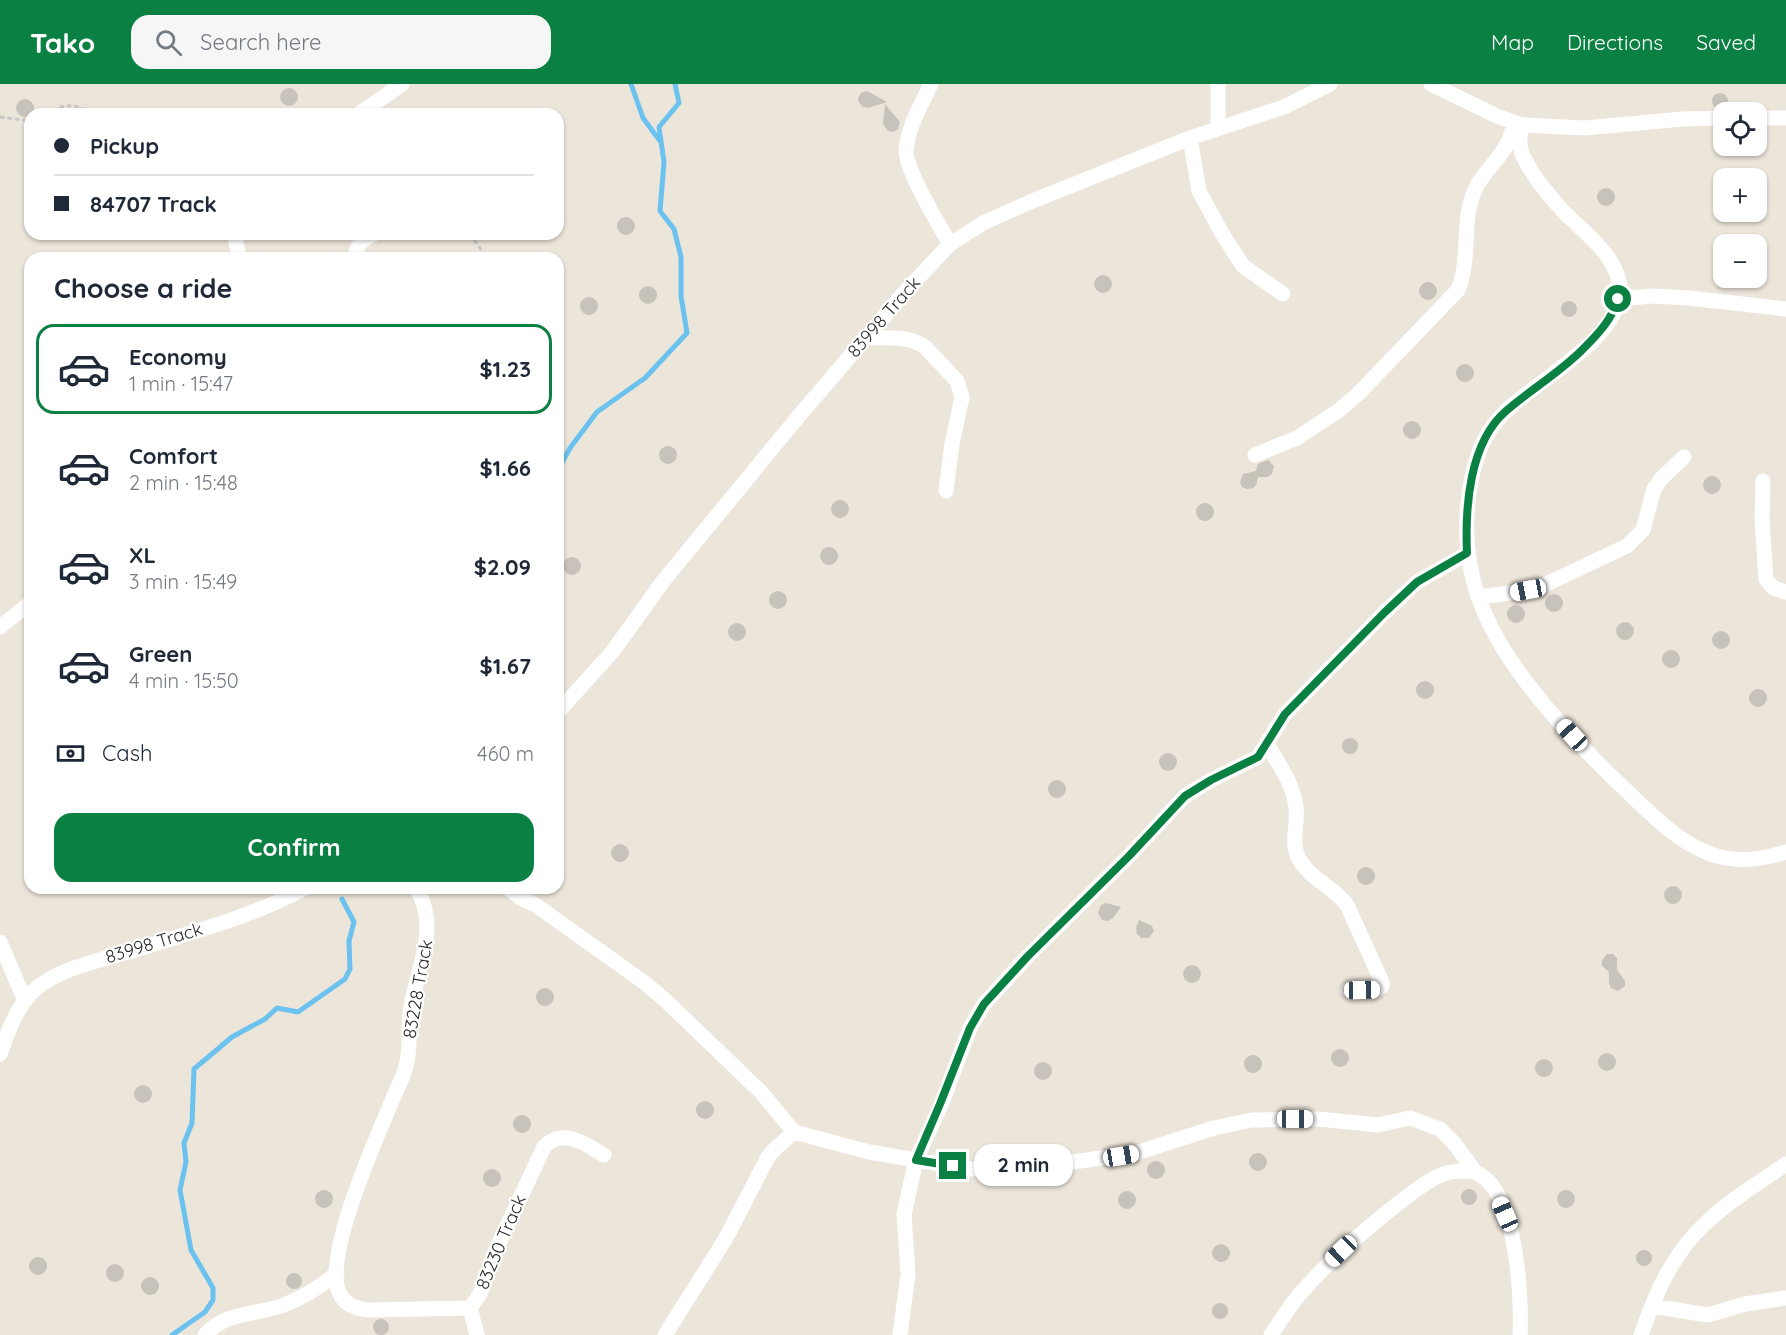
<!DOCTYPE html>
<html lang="en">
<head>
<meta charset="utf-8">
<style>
	:root { --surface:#fff; --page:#f6f6f7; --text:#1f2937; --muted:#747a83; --line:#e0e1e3; --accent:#0b8043 }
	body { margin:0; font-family:Quicksand,sans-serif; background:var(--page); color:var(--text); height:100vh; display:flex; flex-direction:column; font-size:22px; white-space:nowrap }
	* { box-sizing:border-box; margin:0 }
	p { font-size:20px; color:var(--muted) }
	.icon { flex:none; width:33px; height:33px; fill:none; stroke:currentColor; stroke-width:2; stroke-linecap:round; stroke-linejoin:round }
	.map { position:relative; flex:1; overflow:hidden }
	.panel { position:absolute; left:24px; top:168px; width:540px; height:642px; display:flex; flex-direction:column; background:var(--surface); border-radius:18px; box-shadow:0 2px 4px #0004 }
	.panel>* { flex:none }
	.top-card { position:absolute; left:24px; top:24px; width:540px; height:132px; border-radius:18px; box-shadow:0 2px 4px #0004; display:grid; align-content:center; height:132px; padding:0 30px; background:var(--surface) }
	.tools { position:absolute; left:1713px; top:18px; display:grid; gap:12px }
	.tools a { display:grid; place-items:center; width:54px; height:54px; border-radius:12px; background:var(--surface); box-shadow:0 2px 4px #0004; font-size:30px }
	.end { position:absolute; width:27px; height:27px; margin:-14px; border:8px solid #0b8043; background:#fff; box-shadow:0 0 0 3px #fff }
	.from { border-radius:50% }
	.bubble { position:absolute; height:42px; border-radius:18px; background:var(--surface); box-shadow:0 2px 4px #0004; font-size:20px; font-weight:700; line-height:42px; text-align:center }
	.car { position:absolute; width:18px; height:36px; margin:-18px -9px; border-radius:8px; box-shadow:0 0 4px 2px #0007; background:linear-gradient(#fff 24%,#345 0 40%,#fff 0 76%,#345 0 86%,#fff 0) }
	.top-card b { display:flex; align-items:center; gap:21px; height:57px; font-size:22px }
	.top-card b+b { border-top:2px solid var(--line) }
	.top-card i { width:15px; height:15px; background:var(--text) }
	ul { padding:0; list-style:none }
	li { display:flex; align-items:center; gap:18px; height:90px; margin:0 12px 9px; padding:0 18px; border:3px solid transparent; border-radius:18px }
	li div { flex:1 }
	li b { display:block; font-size:22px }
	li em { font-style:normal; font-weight:700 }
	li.on { border-color:var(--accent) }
	li>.icon { width:54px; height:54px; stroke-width:1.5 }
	h2 { padding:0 30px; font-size:27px; line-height:72px }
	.pay { display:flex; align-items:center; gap:15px; height:66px; padding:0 30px; font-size:22px }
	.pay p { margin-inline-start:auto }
	.primary-button { display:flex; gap:12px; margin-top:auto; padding:12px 30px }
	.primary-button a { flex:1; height:69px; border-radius:18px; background:var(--accent); color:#fff; font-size:24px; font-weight:700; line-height:69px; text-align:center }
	header { display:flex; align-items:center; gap:36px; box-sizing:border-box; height:84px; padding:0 30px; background:var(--accent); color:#fff }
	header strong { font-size:28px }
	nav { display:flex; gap:33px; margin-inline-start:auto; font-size:21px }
	.search { width:420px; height:54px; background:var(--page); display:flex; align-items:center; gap:15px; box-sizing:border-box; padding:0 21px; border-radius:18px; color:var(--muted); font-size:22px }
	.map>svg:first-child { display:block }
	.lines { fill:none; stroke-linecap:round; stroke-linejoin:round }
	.stream { stroke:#6cc2ef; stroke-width:5 }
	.building { fill:#c7c2ba }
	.path { stroke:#c7c7c7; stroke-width:3; stroke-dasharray:4.5 3; stroke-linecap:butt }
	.minor { stroke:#fff; stroke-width:15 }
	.route { stroke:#0b8043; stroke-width:8 }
	.labels { text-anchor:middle; stroke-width:4.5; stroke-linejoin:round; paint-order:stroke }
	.street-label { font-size:18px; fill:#292929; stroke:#fff }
</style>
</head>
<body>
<header>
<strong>Tako</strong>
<div class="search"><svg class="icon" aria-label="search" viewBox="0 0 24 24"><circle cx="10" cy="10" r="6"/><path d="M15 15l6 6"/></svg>Search here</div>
<nav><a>Map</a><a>Directions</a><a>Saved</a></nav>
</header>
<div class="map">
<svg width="1786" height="1251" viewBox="0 0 1786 1251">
	<rect width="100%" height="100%" fill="#ece5da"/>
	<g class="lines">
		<path class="stream" d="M631 0 643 34 660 57
			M558 386 570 364 597 328 645 294 687 249 681 212V173L674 145 660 127 664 78 659 43 679 19 675 0
			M172 1251 205 1228 213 1216V1204L191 1166 180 1106 186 1078 184 1059 192 1039 194 985 232 953 265 935 277 924 298 928 345 895 350 885 349 857 354 838 342 815"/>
	</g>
	<path class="building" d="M280 13a9 9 0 1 1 18 0a9 9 0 1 1-18 0Z
		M867 7 869 8 887 18 868 24 863 23 859 19 858 14 861 9Z
		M1712 17a8 8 0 1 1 16 0a8 8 0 1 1-16 0Z
		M16 24a9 9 0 1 1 18 0a9 9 0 1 1-18 0Z
		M885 20 900 38 898 45 893 48 888 47 883 40Z
		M1597 113a9 9 0 1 1 18 0a9 9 0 1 1-18 0Z
		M617 142a9 9 0 1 1 18 0a9 9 0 1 1-18 0Z
		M1094 200a9 9 0 1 1 18 0a9 9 0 1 1-18 0Z
		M1419 207a9 9 0 1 1 18 0a9 9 0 1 1-18 0Z
		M639 211a9 9 0 1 1 18 0a9 9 0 1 1-18 0Z
		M580 222a9 9 0 1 1 18 0a9 9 0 1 1-18 0Z
		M1561 225a8 8 0 1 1 16 0a8 8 0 1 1-16 0Z
		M1456 289a9 9 0 1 1 18 0a9 9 0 1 1-18 0Z
		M1403 346a9 9 0 1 1 18 0a9 9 0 1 1-18 0Z
		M659 371a9 9 0 1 1 18 0a9 9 0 1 1-18 0Z
		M1268 376 1274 382 1272 390 1267 393H1258L1256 401 1253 404 1247 405 1242 403 1240 398 1243 390 1256 387 1258 380Z
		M1703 401a9 9 0 1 1 18 0a9 9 0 1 1-18 0Z
		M831 425a9 9 0 1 1 18 0a9 9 0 1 1-18 0Z
		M1196 428a9 9 0 1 1 18 0a9 9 0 1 1-18 0Z
		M820 472a9 9 0 1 1 18 0a9 9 0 1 1-18 0Z
		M563 482a9 9 0 1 1 18 0a9 9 0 1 1-18 0Z
		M769 516a9 9 0 1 1 18 0a9 9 0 1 1-18 0Z
		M1545 519a9 9 0 1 1 18 0a9 9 0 1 1-18 0Z
		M1507 530a9 9 0 1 1 18 0a9 9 0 1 1-18 0Z
		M1616 547a9 9 0 1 1 18 0a9 9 0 1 1-18 0Z
		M728 548a9 9 0 1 1 18 0a9 9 0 1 1-18 0Z
		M1712 556a9 9 0 1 1 18 0a9 9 0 1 1-18 0Z
		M1662 575a9 9 0 1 1 18 0a9 9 0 1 1-18 0Z
		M1416 606a9 9 0 1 1 18 0a9 9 0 1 1-18 0Z
		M1749 614a9 9 0 1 1 18 0a9 9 0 1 1-18 0Z
		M1342 662a8 8 0 1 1 16 0a8 8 0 1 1-16 0Z
		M1159 678a9 9 0 1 1 18 0a9 9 0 1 1-18 0Z
		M1048 705a9 9 0 1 1 18 0a9 9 0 1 1-18 0Z
		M611 769a9 9 0 1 1 18 0a9 9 0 1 1-18 0Z
		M1357 792a9 9 0 1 1 18 0a9 9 0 1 1-18 0Z
		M1664 811a9 9 0 1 1 18 0a9 9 0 1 1-18 0Z
		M1106 819 1121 823 1113 834 1108 837 1102 836 1098 829 1101 821Z
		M1139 836 1152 842 1154 847 1149 854H1141L1137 850 1136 844Z
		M1607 870H1613L1617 874V886L1625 897V902L1618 907 1611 904 1609 899V888L1602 882V876Z
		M1183 890a9 9 0 1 1 18 0a9 9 0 1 1-18 0Z
		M536 913a9 9 0 1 1 18 0a9 9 0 1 1-18 0Z
		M1331 974a9 9 0 1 1 18 0a9 9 0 1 1-18 0Z
		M1598 978a9 9 0 1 1 18 0a9 9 0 1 1-18 0Z
		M1244 980a9 9 0 1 1 18 0a9 9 0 1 1-18 0Z
		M1535 984a9 9 0 1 1 18 0a9 9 0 1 1-18 0Z
		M1034 987a9 9 0 1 1 18 0a9 9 0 1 1-18 0Z
		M134 1010a9 9 0 1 1 18 0a9 9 0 1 1-18 0Z
		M696 1026a9 9 0 1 1 18 0a9 9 0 1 1-18 0Z
		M513 1040a9 9 0 1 1 18 0a9 9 0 1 1-18 0Z
		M1249 1078a9 9 0 1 1 18 0a9 9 0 1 1-18 0Z
		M1147 1086a9 9 0 1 1 18 0a9 9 0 1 1-18 0Z
		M483 1094a9 9 0 1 1 18 0a9 9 0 1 1-18 0Z
		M1461 1113a8 8 0 1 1 16 0a8 8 0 1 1-16 0Z
		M1557 1115a9 9 0 1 1 18 0a9 9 0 1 1-18 0Z
		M315 1115a9 9 0 1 1 18 0a9 9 0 1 1-18 0Z
		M1118 1116a9 9 0 1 1 18 0a9 9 0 1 1-18 0Z
		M1212 1169a9 9 0 1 1 18 0a9 9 0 1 1-18 0Z
		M1636 1174a8 8 0 1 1 16 0a8 8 0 1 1-16 0Z
		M29 1182a9 9 0 1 1 18 0a9 9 0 1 1-18 0Z
		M106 1189a9 9 0 1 1 18 0a9 9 0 1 1-18 0Z
		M286 1197a8 8 0 1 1 16 0a8 8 0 1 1-16 0Z
		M141 1202a9 9 0 1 1 18 0a9 9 0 1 1-18 0Z
		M1212 1227a8 8 0 1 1 16 0a8 8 0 1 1-16 0Z
		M373 1243a8 8 0 1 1 16 0a8 8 0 1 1-16 0Z"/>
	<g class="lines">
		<path class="path" d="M46 30C63 20 74 18 92 30
			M0 33 30 37
			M470 150 487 174"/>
		<path class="minor" d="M931 0C921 21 908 43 906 66 905 85 939 141 950 160
			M1218 0V43
			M1431 0 1499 33 1522 41 1585 44 1682 35 1724 34
			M359 30 402 0
			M1756 34H1786
			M1522 41C1521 48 1519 55 1520 61 1521 71 1527 80 1532 88 1541 102 1552 115 1563 127 1584 149 1620 173 1620 207 1619 256 1533 298 1502 331 1487 346 1478 367 1473 388 1462 435 1465 486 1485 530 1513 595 1581 664 1632 712 1655 734 1678 757 1708 769 1733 779 1761 776 1786 768
			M1190 54 1199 107 1223 151 1243 182 1283 210
			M236 150V160L240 174
			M354 174C357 161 362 155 374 150
			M1618 215 1653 212 1689 214 1786 225
			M865 254C886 254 908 251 925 263L957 297 962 313 952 360 946 407
			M1255 371 1297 354 1338 327 1358 310 1458 206C1471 174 1461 140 1474 108 1481 90 1497 78 1506 62 1510 55 1512 47 1514 40
			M1763 397 1762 436 1766 495 1773 504 1786 508
			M1479 513 1510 509 1542 502 1627 462 1643 446 1654 405 1661 395 1684 373
			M0 543 30 519
			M558 628 613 567 664 496 798 333 905 208 950 160 983 139 1030 118 1190 54 1284 23 1330 0
			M1267 660C1279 680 1293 700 1296 723 1298 739 1291 758 1298 773 1308 794 1334 803 1347 821L1382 898V902L1377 905 1348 906
			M416 804C441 843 416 887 410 928 408 946 411 965 406 982 404 992 398 1002 394 1012 378 1051 323 1171 339 1208 344 1220 356 1225 369 1226L470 1224 480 1210 494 1170 544 1063C563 1043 585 1060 604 1071
			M508 804 521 814 537 822 645 899 665 916 761 1008 794 1048 869 1068 916 1076 941 1021 970 944 984 920 1027 873 1129 772 1185 712 1211 696 1258 673 1285 630 1385 528 1417 498 1468 469
			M0 858 25 917
			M0 970C7 950 16 925 31 909 57 883 107 875 141 864 196 847 254 832 305 804
			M1652 1222 1708 1231 1745 1220 1786 1214
			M470 1224 477 1251
			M205 1251C224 1228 255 1231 281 1222 303 1214 319 1204 337 1189
			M665 1251 726 1154 768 1073 776 1064 794 1048
			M900 1251 908 1190 904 1130 916 1076 971 1085 1066 1079 1136 1069 1214 1044 1252 1036 1319 1035 1378 1041 1410 1034 1440 1045 1454 1059 1476 1089
			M1271 1251C1280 1237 1289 1223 1300 1210 1330 1175 1364 1146 1400 1118 1415 1107 1432 1092 1451 1088 1456 1087 1464 1087 1469 1087 1517 1093 1522 1215 1520 1251
			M1641 1251C1656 1208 1673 1168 1708 1137 1731 1115 1760 1098 1786 1080"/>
	</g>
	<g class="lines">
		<path class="route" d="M953 1082 916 1076 940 1020 970 944 984 920 1027 873 1129 772 1185 712 1211 696 1258 673 1285 630 1385 528 1417 498 1467 469C1465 424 1469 359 1506 327 1531 305 1561 288 1584 264 1599 249 1612 235 1618 215"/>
	</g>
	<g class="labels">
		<g class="street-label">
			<text transform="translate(884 233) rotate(-49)" y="6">83998 Track</text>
			<text transform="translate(154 859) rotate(-17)" y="6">83998 Track</text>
			<text transform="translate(418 905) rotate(-80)" y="6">83228 Track</text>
			<text transform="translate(501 1158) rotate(-67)" y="6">83230 Track</text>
		</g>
	</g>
</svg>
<div class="tools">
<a><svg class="icon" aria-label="locate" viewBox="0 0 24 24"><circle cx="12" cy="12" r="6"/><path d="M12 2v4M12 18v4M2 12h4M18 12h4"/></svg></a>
<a>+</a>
<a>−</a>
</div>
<i class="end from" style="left:1618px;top:215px"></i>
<i class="end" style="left:953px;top:1082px"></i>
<div class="bubble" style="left:974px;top:1060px;width:99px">2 min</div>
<i class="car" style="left:1528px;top:506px;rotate:259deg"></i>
<i class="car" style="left:1572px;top:651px;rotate:317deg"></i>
<i class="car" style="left:1362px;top:906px;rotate:89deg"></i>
<i class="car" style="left:1295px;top:1035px;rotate:90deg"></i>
<i class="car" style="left:1121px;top:1072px;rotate:80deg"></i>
<i class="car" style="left:1505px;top:1130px;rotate:336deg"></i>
<i class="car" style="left:1341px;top:1167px;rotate:226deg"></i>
<div class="top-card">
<b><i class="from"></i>Pickup</b>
<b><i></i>84707 Track</b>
</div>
<section class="panel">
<h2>Choose a ride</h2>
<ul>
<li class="on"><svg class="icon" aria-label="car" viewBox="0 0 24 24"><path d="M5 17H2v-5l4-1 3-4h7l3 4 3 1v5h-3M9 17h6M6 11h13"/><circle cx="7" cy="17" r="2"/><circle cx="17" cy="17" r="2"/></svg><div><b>Economy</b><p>1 min · 15:47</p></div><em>$1.23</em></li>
<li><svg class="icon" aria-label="car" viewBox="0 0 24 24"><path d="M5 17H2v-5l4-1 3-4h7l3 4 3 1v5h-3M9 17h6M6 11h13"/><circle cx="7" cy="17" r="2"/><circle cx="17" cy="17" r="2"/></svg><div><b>Comfort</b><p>2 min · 15:48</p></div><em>$1.66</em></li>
<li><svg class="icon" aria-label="car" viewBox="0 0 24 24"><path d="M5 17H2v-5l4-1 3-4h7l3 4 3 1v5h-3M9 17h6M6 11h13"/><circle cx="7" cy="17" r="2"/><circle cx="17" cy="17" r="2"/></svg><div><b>XL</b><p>3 min · 15:49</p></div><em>$2.09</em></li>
<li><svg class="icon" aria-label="car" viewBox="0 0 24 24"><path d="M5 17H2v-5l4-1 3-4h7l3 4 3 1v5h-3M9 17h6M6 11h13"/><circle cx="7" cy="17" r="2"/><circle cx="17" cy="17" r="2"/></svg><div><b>Green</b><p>4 min · 15:50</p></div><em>$1.67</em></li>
</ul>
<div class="pay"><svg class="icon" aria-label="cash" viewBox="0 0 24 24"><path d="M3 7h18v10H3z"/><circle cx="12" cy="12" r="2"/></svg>Cash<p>460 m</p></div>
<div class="primary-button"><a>Confirm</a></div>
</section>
</div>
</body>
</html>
